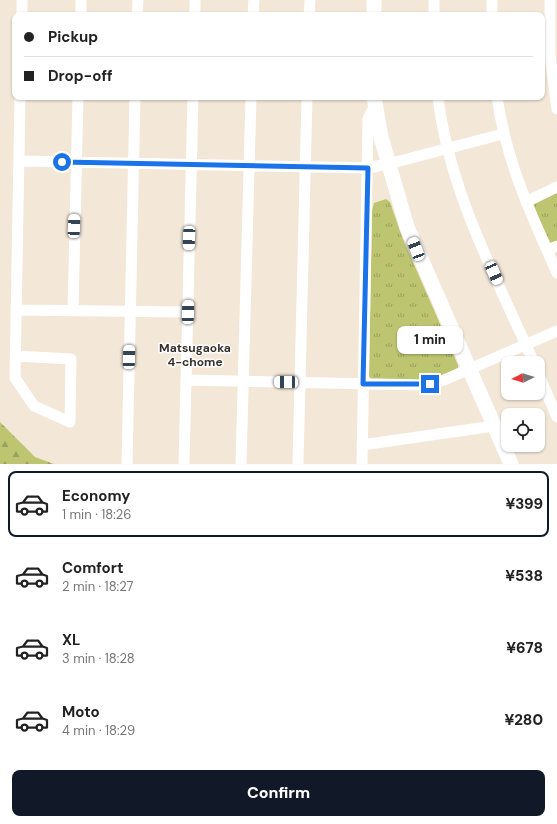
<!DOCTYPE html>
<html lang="en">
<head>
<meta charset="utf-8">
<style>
	:root { --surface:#fff; --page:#f6f6f6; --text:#222; --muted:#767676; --line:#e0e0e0; --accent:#111827 }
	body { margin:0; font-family:"DM Sans",sans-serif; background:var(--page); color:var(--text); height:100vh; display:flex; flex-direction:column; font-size:15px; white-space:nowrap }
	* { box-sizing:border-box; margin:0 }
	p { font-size:13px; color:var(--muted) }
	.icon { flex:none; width:22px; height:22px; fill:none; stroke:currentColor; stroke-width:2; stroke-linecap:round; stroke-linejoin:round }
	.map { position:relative; height:464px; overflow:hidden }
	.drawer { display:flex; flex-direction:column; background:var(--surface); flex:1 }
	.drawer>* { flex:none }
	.top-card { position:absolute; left:12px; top:12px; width:533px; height:88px; border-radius:8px; box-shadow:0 1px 3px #0004; display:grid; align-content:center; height:88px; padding:0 12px; background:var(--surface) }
	.needle { width:26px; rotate:265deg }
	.buttons { position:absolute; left:501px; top:356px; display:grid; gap:8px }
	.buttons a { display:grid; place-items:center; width:44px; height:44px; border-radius:8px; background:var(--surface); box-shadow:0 1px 3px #0004; font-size:20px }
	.end { position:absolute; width:18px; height:18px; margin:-9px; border:5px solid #1a73e8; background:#fff; box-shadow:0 0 0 2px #fff }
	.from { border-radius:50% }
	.bubble { position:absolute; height:28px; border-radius:8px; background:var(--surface); box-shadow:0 1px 3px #0004; font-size:13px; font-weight:800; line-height:28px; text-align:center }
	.car { position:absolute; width:12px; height:24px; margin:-12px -6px; border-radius:5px; box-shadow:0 0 3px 1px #0007; background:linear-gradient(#fff 24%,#345 0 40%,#fff 0 76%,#345 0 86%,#fff 0) }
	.top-card b { display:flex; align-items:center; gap:14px; height:38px; font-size:15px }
	.top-card b+b { border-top:1px solid var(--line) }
	.top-card i { width:10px; height:10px; background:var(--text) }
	ul { padding:7px 0 0; list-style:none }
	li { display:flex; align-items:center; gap:12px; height:66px; margin:0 8px 6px; padding:0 4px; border:2px solid transparent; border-radius:8px }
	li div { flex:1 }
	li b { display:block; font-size:15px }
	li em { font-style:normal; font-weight:800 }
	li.on { border-color:var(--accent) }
	li>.icon { width:36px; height:36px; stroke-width:1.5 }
	.button { display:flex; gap:8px; margin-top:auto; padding:8px 12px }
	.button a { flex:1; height:46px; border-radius:8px; background:var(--accent); color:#fff; font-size:16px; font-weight:800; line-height:46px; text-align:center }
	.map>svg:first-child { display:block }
	.forest { fill:url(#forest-firs) }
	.park { fill:url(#park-tufts) }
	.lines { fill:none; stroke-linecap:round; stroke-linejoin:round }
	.street { stroke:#fff; stroke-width:11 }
	.secondary { stroke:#fff; stroke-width:15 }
	.route { stroke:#1a73e8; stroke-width:5 }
	.labels { text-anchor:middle; stroke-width:3; stroke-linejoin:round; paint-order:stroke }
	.neighbourhood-label { font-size:12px; font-weight:bold; fill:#35302b; stroke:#fff }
</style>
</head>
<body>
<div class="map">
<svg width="557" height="464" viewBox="0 0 557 464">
	<defs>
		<pattern id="forest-firs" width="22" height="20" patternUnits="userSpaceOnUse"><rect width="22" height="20" fill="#bdc571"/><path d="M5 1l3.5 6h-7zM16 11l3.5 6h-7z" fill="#9aa05d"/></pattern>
		<pattern id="park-tufts" width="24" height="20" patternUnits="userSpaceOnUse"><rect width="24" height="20" fill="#bdc571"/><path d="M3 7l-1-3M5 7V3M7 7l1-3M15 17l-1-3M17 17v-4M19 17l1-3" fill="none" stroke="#9aa05d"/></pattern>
	</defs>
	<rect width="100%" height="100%" fill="#f3e7d8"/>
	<path class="forest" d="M0 422 35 457 54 464H0Z"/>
	<path class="park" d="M557 192V242L551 244 532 204Z
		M386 199 390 202 402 237 458 365V368L438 378 422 381 372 380 369 376 372 211 374 203Z"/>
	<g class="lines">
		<path class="street" d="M550 0V55L557 109
			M22 15V0
			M81 15V0
			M137 15 138 0
			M195 15V0
			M253 15 254 0
			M309 15 310 0
			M434 15V0
			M492 15V0
			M438 97C449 191 496 277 534 363
			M497 97C506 161 531 214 557 273
			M19 161 368 168 388 164 503 134
			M526 202 557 187
			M547 250 557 246
			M16 310 188 312
			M73 310 78 97
			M16 356 71 359 70 422 34 406 15 378 20 97
			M538 373 557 417
			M186 380 426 385 444 380 557 331
			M362 445 494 426
			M127 464 135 97
			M184 464 193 97
			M241 464 251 97
			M298 464 307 97
			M362 464 368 119 375 105"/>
		<path class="secondary" d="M374 15V0
			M374 97 381 137 407 227 511 464"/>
	</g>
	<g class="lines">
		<path class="route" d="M62 162 368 168 363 384H430"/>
	</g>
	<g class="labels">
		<g class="neighbourhood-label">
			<text x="195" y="352">Matsugaoka<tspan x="195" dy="14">4-chome</tspan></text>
		</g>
	</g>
</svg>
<div class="buttons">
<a><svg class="needle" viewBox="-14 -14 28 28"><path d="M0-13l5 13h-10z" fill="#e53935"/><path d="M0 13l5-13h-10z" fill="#767676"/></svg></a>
<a><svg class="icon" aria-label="locate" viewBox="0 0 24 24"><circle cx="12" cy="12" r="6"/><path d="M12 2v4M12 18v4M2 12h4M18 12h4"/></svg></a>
</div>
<i class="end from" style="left:62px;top:162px"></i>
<i class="end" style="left:430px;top:384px"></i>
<div class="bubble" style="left:397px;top:326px;width:66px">1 min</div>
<i class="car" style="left:74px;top:226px;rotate:2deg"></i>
<i class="car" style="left:189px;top:238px;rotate:182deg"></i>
<i class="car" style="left:416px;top:249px;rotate:339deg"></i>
<i class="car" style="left:494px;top:273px;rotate:156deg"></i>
<i class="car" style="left:188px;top:312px;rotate:1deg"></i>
<i class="car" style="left:129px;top:357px;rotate:1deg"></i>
<i class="car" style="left:286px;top:382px;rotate:271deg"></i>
<div class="top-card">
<b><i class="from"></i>Pickup</b>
<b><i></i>Drop-off</b>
</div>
</div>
<section class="drawer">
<ul>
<li class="on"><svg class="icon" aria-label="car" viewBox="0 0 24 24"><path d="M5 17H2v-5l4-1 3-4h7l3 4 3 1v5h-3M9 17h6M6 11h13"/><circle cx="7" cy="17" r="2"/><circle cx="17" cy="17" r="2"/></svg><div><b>Economy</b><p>1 min · 18:26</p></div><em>¥399</em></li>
<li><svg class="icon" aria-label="car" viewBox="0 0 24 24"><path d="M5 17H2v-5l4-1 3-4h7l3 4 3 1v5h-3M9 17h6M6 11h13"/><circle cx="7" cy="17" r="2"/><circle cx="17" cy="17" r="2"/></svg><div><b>Comfort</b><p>2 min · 18:27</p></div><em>¥538</em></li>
<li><svg class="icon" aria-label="car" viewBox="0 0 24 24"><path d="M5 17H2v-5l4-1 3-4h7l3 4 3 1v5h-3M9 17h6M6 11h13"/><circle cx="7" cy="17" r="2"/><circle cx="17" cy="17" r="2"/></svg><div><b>XL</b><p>3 min · 18:28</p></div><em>¥678</em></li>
<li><svg class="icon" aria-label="car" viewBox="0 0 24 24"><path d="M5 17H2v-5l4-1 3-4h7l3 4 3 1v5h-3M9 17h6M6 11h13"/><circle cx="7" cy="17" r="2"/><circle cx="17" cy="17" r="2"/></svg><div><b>Moto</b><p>4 min · 18:29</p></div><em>¥280</em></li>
</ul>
<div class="button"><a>Confirm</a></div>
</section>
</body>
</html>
